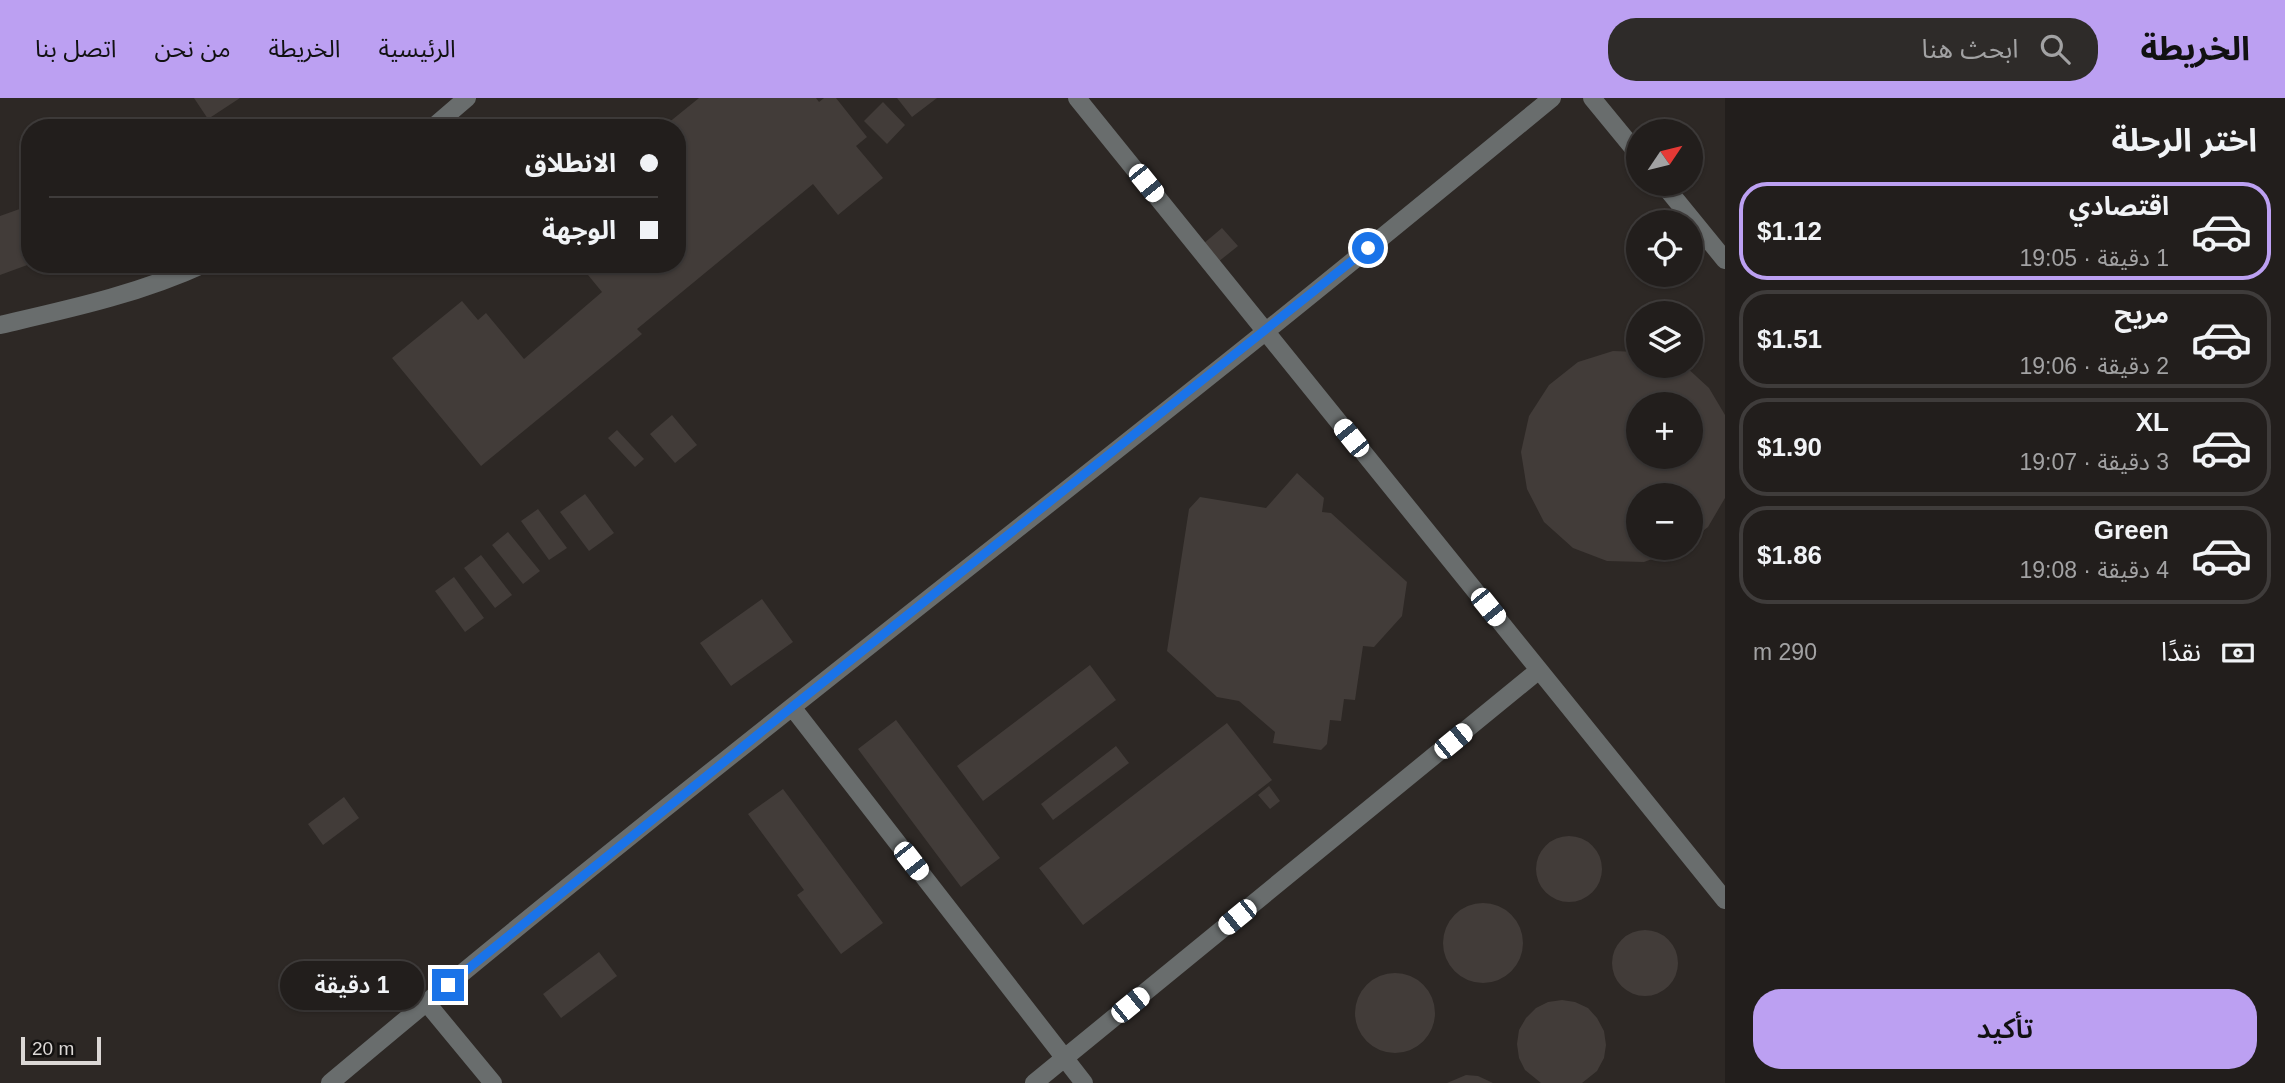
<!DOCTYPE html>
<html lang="ar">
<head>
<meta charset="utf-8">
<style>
	:root { --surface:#221e1c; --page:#2e2b29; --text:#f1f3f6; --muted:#a2a2a3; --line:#3f3c3b; --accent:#bca0f2 }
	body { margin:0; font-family:Arial,"Noto Sans Arabic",sans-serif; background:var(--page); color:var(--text); direction:rtl; height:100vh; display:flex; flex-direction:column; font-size:26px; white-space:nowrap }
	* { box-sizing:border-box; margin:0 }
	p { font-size:23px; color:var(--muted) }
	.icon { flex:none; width:38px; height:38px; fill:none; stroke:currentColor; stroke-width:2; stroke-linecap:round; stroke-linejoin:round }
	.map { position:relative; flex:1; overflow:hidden; direction:ltr }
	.details { display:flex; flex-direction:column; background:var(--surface); width:560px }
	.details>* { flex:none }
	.top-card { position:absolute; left:21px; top:21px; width:665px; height:154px; border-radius:28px; box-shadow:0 2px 5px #0004,0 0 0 2px var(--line); direction:rtl; display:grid; align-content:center; height:154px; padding:0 28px; background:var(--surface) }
	.needle { width:46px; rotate:55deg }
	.fabs { position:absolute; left:1626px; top:21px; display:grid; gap:14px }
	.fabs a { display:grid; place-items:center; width:77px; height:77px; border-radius:50%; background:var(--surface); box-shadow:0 2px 5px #0004,0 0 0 2px var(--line); font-size:35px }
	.scale { position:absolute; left:21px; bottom:18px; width:80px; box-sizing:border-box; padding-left:7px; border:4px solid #dcd8d6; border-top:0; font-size:19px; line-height:24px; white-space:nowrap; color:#dcd8d6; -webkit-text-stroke:5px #131110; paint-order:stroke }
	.end { position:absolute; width:32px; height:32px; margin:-16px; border:9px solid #1a73e8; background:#fff; box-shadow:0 0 0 4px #fff }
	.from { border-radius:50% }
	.bubble { position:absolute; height:49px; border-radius:24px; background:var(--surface); box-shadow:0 2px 5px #0004,0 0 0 2px var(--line); font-size:23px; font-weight:600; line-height:49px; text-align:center; direction:rtl }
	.car { position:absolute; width:21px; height:42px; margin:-21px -10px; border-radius:9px; box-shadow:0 0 5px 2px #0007; background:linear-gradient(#fff 24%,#345 0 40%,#fff 0 76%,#345 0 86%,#fff 0) }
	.top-card b { display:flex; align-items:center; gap:24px; height:66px; font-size:26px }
	.top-card b+b { border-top:2px solid var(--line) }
	.top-card i { width:18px; height:18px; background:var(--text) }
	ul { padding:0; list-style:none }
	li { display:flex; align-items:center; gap:21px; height:98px; margin:0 14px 10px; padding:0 14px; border:4px solid var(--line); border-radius:28px }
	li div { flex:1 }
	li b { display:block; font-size:26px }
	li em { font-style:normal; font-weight:600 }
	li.current { border-color:var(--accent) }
	li>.icon { width:63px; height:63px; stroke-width:1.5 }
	h2 { padding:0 28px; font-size:32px; line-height:84px }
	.pay { display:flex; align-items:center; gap:18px; height:77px; padding:0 28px; font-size:26px }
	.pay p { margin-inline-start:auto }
	.primary-button { display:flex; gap:14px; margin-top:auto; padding:14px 28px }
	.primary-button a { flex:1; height:80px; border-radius:28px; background:var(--accent); color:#111; font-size:28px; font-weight:600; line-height:80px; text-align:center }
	header { display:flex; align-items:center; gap:42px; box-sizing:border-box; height:98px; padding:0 35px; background:var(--accent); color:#111 }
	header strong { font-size:33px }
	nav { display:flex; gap:38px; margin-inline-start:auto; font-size:24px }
	.search { width:490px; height:63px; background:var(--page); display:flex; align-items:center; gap:18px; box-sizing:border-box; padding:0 24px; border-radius:28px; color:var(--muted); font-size:26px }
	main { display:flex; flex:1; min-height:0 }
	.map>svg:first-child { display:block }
	.building { fill:#423c39; fill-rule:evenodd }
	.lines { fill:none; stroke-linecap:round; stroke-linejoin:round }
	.minor { stroke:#696d6d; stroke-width:18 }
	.route { stroke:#1a73e8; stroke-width:9 }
</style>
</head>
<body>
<header>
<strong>الخريطة</strong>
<div class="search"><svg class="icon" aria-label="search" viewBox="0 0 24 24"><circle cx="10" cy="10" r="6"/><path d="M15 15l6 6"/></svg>ابحث هنا</div>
<nav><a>الرئيسية</a><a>الخريطة</a><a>من نحن</a><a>اتصل بنا</a></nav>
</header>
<main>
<section class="details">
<h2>اختر الرحلة</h2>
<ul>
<li class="current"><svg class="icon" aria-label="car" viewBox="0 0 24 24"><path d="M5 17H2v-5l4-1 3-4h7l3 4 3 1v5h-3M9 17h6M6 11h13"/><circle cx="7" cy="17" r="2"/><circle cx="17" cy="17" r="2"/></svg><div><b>اقتصادي</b><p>1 دقيقة · 19:05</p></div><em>$1.12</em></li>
<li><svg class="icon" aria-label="car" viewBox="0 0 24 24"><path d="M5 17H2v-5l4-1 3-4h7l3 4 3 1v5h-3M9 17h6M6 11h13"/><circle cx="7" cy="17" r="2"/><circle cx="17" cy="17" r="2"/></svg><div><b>مريح</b><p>2 دقيقة · 19:06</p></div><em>$1.51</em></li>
<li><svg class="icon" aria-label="car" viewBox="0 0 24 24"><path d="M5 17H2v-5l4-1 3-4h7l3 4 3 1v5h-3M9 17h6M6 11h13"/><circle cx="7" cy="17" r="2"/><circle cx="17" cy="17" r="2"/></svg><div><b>XL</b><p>3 دقيقة · 19:07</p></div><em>$1.90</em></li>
<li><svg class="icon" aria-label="car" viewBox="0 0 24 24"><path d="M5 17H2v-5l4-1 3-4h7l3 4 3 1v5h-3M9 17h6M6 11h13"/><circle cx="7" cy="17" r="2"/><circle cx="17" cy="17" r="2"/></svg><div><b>Green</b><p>4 دقيقة · 19:08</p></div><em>$1.86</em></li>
</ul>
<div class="pay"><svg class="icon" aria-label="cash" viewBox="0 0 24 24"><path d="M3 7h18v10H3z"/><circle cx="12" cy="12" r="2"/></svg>نقدًا<p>290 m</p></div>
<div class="primary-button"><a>تأكيد</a></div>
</section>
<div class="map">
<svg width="1725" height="985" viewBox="0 0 1725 985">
	<rect width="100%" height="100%" fill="#2d2825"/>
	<path class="building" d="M194 0H240L208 21Z
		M699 0H816L819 4 824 0H836L867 39 856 48 883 80 838 117 813 86 637 231 642 236 481 368 392 260 462 203 478 222 486 215 524 261 602 194 579 166H677V30H662Z
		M897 0H937L912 19Z
		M883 4 905 27 887 46 864 23Z
		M28 108 30 113V166L0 177V118Z
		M1222 130 1238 148 1218 164 1203 146Z
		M1613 253 1638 254V268H1685L1709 290 1725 317V400L1708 429 1690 443V397H1638V450H1682L1644 464 1607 463 1573 450 1544 424 1527 391 1521 354 1529 318 1549 287 1578 264ZM1638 306H1690V359H1638Z
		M672 317 697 347 675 365 650 336Z
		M617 332 644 361 635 369 608 340Z
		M1297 375 1324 400 1322 414 1331 415 1407 484 1402 518 1374 549 1363 548 1355 602 1344 601 1341 623 1330 622 1327 646 1321 652 1273 645 1275 634 1239 603 1217 599 1167 553 1189 411 1200 399 1266 410Z
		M585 396 614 435 589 453 560 414Z
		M538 411 567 450 549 462 521 423Z
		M508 434 540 473 523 486 492 447Z
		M481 457 512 497 495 510 464 470Z
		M454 479 484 520 465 534 435 493Z
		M762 501 793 544 731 588 700 545Z
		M1090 567 1116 602 983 703 957 668Z
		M896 622 1000 760 961 789 858 651Z
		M1227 625 1272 682 1083 827 1039 770Z
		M1116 648 1129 665 1053 722 1041 706Z
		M1269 688 1280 703 1270 711 1258 697Z
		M783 691 883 825 841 856 797 797 804 792 748 716Z
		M344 699 359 720 323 747 308 726Z
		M1536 771a33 33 0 1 1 66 0a33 33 0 1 1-66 0Z
		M1443 845a40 40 0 1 1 80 0a40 40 0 1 1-80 0Z
		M1612 865a33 33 0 1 1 66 0a33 33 0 1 1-66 0Z
		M599 854 617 878 561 920 543 896Z
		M1355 915a40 40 0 1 1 80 0a40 40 0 1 1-80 0Z
		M1562 902 1575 904 1588 910 1597 920 1604 933 1606 947 1604 960 1597 973 1582 985H1541L1525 972 1519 960 1517 946 1519 932 1526 920 1536 910 1548 904Z
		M1466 977 1478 978 1493 985H1447Z"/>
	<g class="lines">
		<path class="minor" d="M1077 0 1725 802
			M1592 0 1638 56
			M432 30 467 0
			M1663 86 1725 162
			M0 227C69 211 139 196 204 166
			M792 609 1084 985
			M426 904 493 985
			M330 985C636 727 953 484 1265 234 1361 157 1457 78 1552 0
			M1034 985 1539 572"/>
	</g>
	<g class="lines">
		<path class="route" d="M448 887 792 609 1368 150"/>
	</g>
</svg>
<div class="fabs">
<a><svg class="needle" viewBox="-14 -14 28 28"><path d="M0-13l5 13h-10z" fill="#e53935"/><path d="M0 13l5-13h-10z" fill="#a2a2a3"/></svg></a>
<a><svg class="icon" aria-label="locate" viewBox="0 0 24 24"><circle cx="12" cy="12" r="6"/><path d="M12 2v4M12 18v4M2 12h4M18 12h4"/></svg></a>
<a><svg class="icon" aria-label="layers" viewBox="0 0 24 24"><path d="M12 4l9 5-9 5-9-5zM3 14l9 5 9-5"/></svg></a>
<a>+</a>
<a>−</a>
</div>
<div class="scale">20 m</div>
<i class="end from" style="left:1368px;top:150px"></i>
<i class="end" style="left:448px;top:887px"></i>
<div class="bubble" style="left:280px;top:863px;width:144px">1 دقيقة</div>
<i class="car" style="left:1146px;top:85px;rotate:141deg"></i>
<i class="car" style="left:1351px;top:340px;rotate:321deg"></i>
<i class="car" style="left:1488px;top:509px;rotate:141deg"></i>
<i class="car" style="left:1453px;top:643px;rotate:51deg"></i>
<i class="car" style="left:911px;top:763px;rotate:142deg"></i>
<i class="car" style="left:1237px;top:819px;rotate:231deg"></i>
<i class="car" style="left:1130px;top:907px;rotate:51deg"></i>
<div class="top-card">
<b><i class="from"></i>الانطلاق</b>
<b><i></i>الوجهة</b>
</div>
</div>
</main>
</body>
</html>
